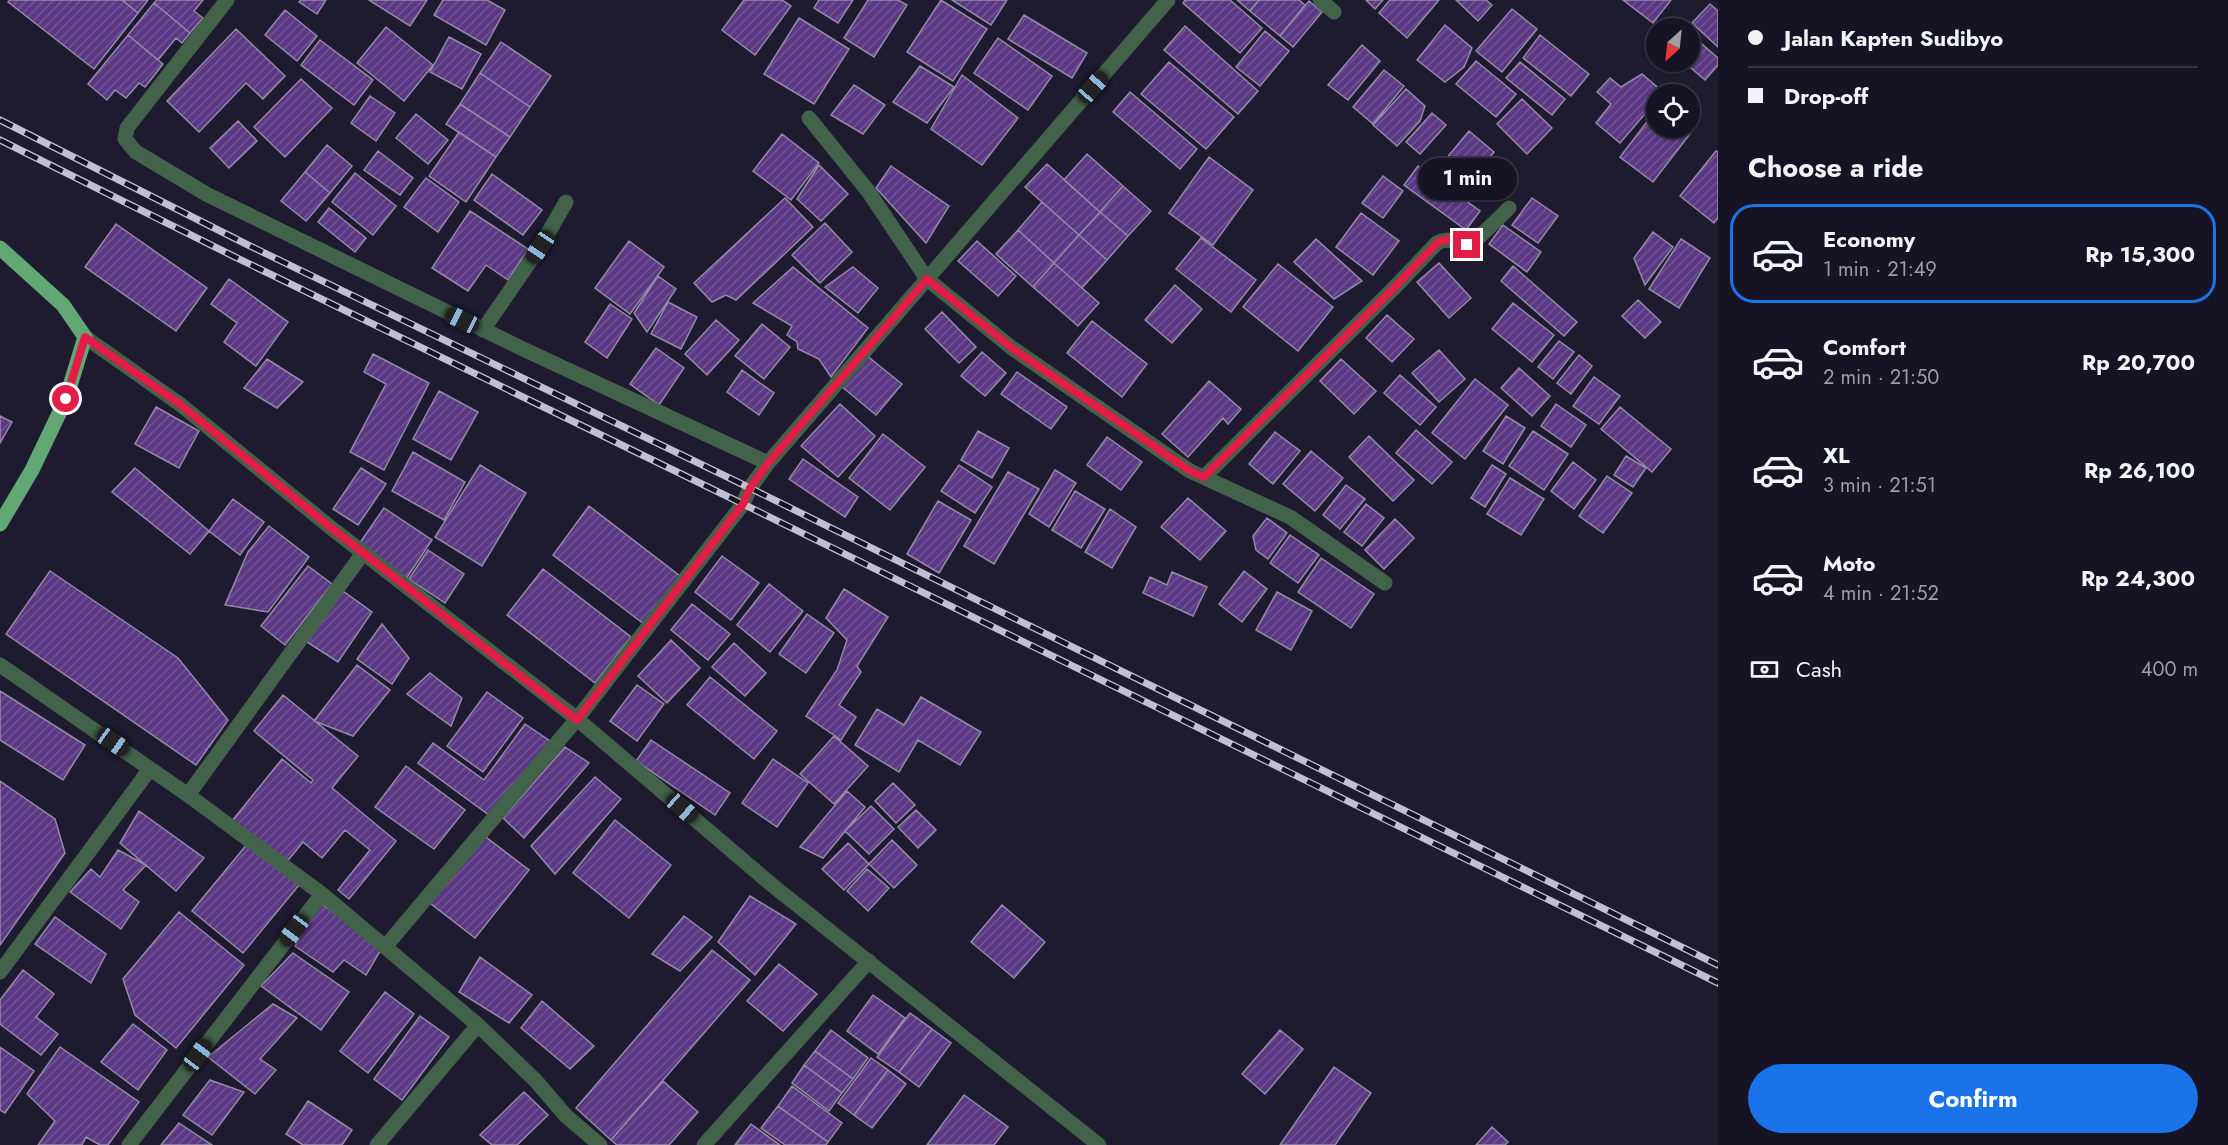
<!DOCTYPE html>
<html lang="en">
<head>
<meta charset="utf-8">
<style>
	:root { --surface:#161424; --page:#232131; --text:#f1f3f6; --muted:#9e9ea6; --line:#353341; --accent:#1a73e8 }
	body { margin:0; font-family:Jost,sans-serif; background:var(--page); color:var(--text); height:100vh; display:flex; flex-direction:column; font-size:22px; white-space:nowrap }
	* { box-sizing:border-box; margin:0 }
	p { font-size:20px; color:var(--muted) }
	.icon { flex:none; width:33px; height:33px; fill:none; stroke:currentColor; stroke-width:2; stroke-linecap:round; stroke-linejoin:round }
	.map { position:relative; flex:1; overflow:hidden }
	.drawer { display:flex; flex-direction:column; background:var(--surface); width:510px }
	.drawer>* { flex:none }
	.guide { display:grid; align-content:center; height:132px; padding:0 30px; background:var(--surface) }
	.needle { width:39px; rotate:207deg }
	.buttons { position:absolute; left:1646px; top:18px; display:grid; gap:12px }
	.buttons a { display:grid; place-items:center; width:54px; height:54px; border-radius:50%; background:var(--surface); box-shadow:0 2px 4px #0004,0 0 0 2px var(--line); font-size:30px }
	.end { position:absolute; width:27px; height:27px; margin:-14px; border:8px solid #e11d48; background:#fff; box-shadow:0 0 0 3px #fff }
	.from { border-radius:50% }
	.bubble { position:absolute; height:42px; border-radius:21px; background:var(--surface); box-shadow:0 2px 4px #0004,0 0 0 2px var(--line); font-size:20px; font-weight:700; line-height:42px; text-align:center }
	.car { position:absolute; width:18px; height:36px; margin:-18px -9px; border-radius:8px; box-shadow:0 0 4px 2px #0007; background:linear-gradient(#222 24%,#8ab4d8 0 40%,#222 0 76%,#8ab4d8 0 86%,#222 0) }
	.guide b { display:flex; align-items:center; gap:21px; height:57px; font-size:22px }
	.guide b+b { border-top:2px solid var(--line) }
	.guide i { width:15px; height:15px; background:var(--text) }
	ul { padding:0; list-style:none }
	li { display:flex; align-items:center; gap:18px; height:99px; margin:0 12px 9px; padding:0 18px; border:3px solid transparent; border-radius:24px }
	li div { flex:1 }
	li b { display:block; font-size:22px }
	li em { font-style:normal; font-weight:700 }
	li.selected { border-color:var(--accent) }
	li>.icon { width:54px; height:54px; stroke-width:1.5 }
	h2 { padding:0 30px; font-size:27px; line-height:72px }
	.pay { display:flex; align-items:center; gap:15px; height:66px; padding:0 30px; font-size:22px }
	.pay p { margin-inline-start:auto }
	.primary-button { display:flex; gap:12px; margin-top:auto; padding:12px 30px }
	.primary-button a { flex:1; height:69px; border-radius:36px; background:var(--accent); color:#fff; font-size:24px; font-weight:700; line-height:69px; text-align:center }
	main { display:flex; flex:1; min-height:0 }
	.map>svg:first-child { display:block }
	.building { fill:url(#building-hatch); stroke:#958ba6; stroke-width:1.5 }
	.lines { fill:none; stroke-linecap:round; stroke-linejoin:round }
	.minor { stroke:#426349; stroke-width:15 }
	.major { stroke:#62a874; stroke-width:15 }
	.rail-casing { stroke:#c2c0d0; stroke-width:7 }
	.rail { stroke:#151126; stroke-width:4.5; stroke-dasharray:14; stroke-linecap:butt }
	.route { stroke:#e11d48; stroke-width:8 }
</style>
</head>
<body>
<main>
<div class="map">
<svg width="1718" height="1145" viewBox="0 0 1718 1145">
	<defs>
		<pattern id="building-hatch" width="6" height="6" patternUnits="userSpaceOnUse" patternTransform="scale(1.5)"><rect width="6" height="6" fill="#5a3884"/><path d="M-1 1l2-2M0 6l6-6M5 7l2-2" fill="none" stroke="#715496"/></pattern>
	</defs>
	<rect width="100%" height="100%" fill="#1e1a30"/>
	<path class="building" d="M10 0H122L138 13 94 69 8 2Z
		M122 0H148L138 13Z
		M157 0H203L194 11 203 18 190 33 154 3Z
		M301 0H326L317 14 299 2Z
		M369 0H427L410 26Z
		M443 0H487L505 10 486 45 434 15Z
		M744 0H782L791 6 755 55 722 30Z
		M819 0H853L838 23 814 8Z
		M868 0H898L907 5 874 57 844 38Z
		M941 0 987 29 953 81 907 52Z
		M952 0H1007L991 25Z
		M1185 0H1230L1262 28 1240 53 1183 3Z
		M1237 0H1259L1250 11Z
		M1259 0H1299L1305 5 1280 36 1250 11Z
		M1366 0H1383L1375 9Z
		M1390 0H1439L1407 38 1379 13Z
		M1456 0H1486L1492 5 1478 21Z
		M1623 0H1671L1653 23Z
		M1309 1 1322 12 1293 47 1280 36Z
		M154 3 190 33 182 43 176 38 158 60 128 35Z
		M1710 4 1718 11V47L1692 23Z
		M1512 9 1537 29 1502 72 1476 51Z
		M285 10 317 36 297 61 265 35Z
		M1024 15 1087 53 1072 78 1008 39Z
		M799 18 849 49 814 104 764 74Z
		M1445 25 1472 48 1464 67 1445 82 1417 60Z
		M1185 26 1258 91 1238 114 1164 50Z
		M386 27 433 65 404 101 357 63Z
		M236 29 285 76 263 99 246 83 199 132 167 101Z
		M1265 31 1289 51 1260 86 1236 67Z
		M1689 33 1718 58V65L1705 80 1684 62H1689Z
		M128 35 163 64 145 87 139 83 126 98 115 90 107 100 88 84Z
		M1540 35 1589 74 1571 96 1523 58Z
		M449 37 481 54 462 89 430 72Z
		M998 38 1052 76 1028 110 974 73Z
		M320 40 373 80 354 105 301 65Z
		M501 42 551 76 530 107 480 73Z
		M1362 45 1380 61 1348 100 1328 85Z
		M1476 61 1516 94 1496 117 1456 84Z
		M1169 62 1234 117 1206 149 1141 94Z
		M1520 62 1565 99 1552 115 1506 78Z
		M920 66 954 87 927 123 893 102Z
		M1384 70 1404 86 1373 124 1353 107Z
		M480 73 530 107 510 137 460 104Z
		M1642 74 1663 92 1656 94V101L1620 143 1596 123 1611 104 1597 92 1610 78 1621 87Z
		M962 75 1018 118 982 165 931 129Z
		M301 79 332 108 285 157 254 127Z
		M854 85 885 105 863 134 831 115Z
		M1406 89 1425 106 1420 121 1397 146 1373 125Z
		M1130 92 1197 149 1180 169 1113 112Z
		M370 96 395 113 376 141 351 123Z
		M1522 99 1552 128 1527 154 1497 124Z
		M460 104 510 137 496 157 446 124Z
		M1656 110V128H1689V120L1696 126 1653 182 1620 157Z
		M1432 113 1446 125 1420 154 1406 142Z
		M416 114 448 140 428 164 396 138Z
		M238 121 257 141 229 168 210 148Z
		M1469 131 1494 152 1467 186 1441 165Z
		M459 132 496 157 466 202 429 176Z
		M782 134 819 163 791 200 753 171Z
		M327 145 352 166 330 193 305 172Z
		M378 151 413 178 400 195 364 170Z
		M1716 151 1718 152V218L1714 223 1680 196Z
		M1087 154 1123 186 1100 212 1064 180Z
		M1209 157 1253 190 1213 245 1169 213Z
		M1047 164 1100 212 1079 235 1025 187Z
		M819 165 848 194 821 221 797 199Z
		M891 166 949 206 926 243 876 188Z
		M1418 166 1480 211 1466 230 1404 185Z
		M305 172 330 193 306 221 281 201Z
		M355 173 396 206 373 235 332 202Z
		M492 174 542 210 523 235 474 200Z
		M1383 176 1403 191 1383 218 1362 203Z
		M426 178 459 202 438 232 404 207Z
		M1123 186 1151 211 1128 236 1100 212Z
		M785 198 813 227 736 300 726 295 712 302 694 283Z
		M1532 198 1558 216 1538 243 1512 225Z
		M1042 202 1079 235 1054 263 1018 230Z
		M329 208 366 238 355 252 318 222Z
		M470 211 528 249 508 280 486 265 468 291 432 268Z
		M1100 212 1128 236 1107 260 1079 235Z
		M1361 213 1399 241 1373 275 1336 247Z
		M825 223 852 252 820 283 792 255Z
		M116 224 207 288 176 331 85 267Z
		M1503 225 1541 252 1527 272 1489 244Z
		M1018 230 1054 263 1033 287 996 254Z
		M1653 232 1673 247 1645 285 1634 258Z
		M1079 235 1107 260 1082 288 1054 263Z
		M1201 238 1256 280 1231 312 1176 269Z
		M1316 239 1362 281 1334 299 1294 262Z
		M1681 239 1710 258 1679 308 1649 289Z
		M629 241 664 267 630 314 595 288Z
		M977 241 1016 276 998 296 958 261Z
		M1054 263 1099 303 1078 326 1033 287Z
		M1439 263 1471 298 1449 318 1417 282Z
		M1278 264 1333 307 1298 351 1243 307Z
		M1513 266 1577 322 1564 336 1501 281Z
		M793 267 868 328 831 377 819 359 798 349 797 342 787 335 792 326 753 303Z
		M853 267 878 288 858 313 825 287Z
		M658 276 676 289 647 332 634 313Z
		M229 279 288 322 256 366 224 342 237 323 211 304Z
		M1175 285 1202 309 1172 343 1145 320Z
		M1638 300 1661 322 1645 338 1622 316Z
		M668 302 697 317 681 349 651 334Z
		M1513 303 1554 335 1532 362 1492 329Z
		M610 304 632 319 607 358 585 342Z
		M942 312 976 347 959 363 925 329Z
		M1387 315 1414 339 1392 362 1366 338Z
		M716 320 739 340 707 375 685 354Z
		M1092 321 1147 364 1122 397 1067 353Z
		M762 324 790 347 764 379 735 356Z
		M1559 341 1574 352 1553 379 1538 367Z
		M656 348 684 368 659 405 630 384Z
		M1439 350 1465 379 1439 402 1412 373Z
		M982 352 1006 373 985 396 961 376Z
		M373 354 429 383 384 470 350 452 386 384 364 372Z
		M866 355 902 384 876 415 841 386Z
		M1579 355 1592 366 1571 394 1557 383Z
		M267 359 303 382 277 408 244 388Z
		M1341 359 1376 391 1354 414 1320 381Z
		M1519 368 1550 396 1532 416 1501 388Z
		M742 370 774 393 759 415 727 392Z
		M1017 372 1067 407 1051 429 1001 394Z
		M1400 375 1436 407 1420 425 1384 393Z
		M1594 377 1620 396 1599 424 1573 406Z
		M1475 379 1508 405 1465 459 1432 433Z
		M1209 381 1241 409 1228 424 1223 418 1188 457 1162 434Z
		M439 391 478 412 451 460 413 439Z
		M840 404 875 436 838 477 801 446Z
		M1556 404 1586 425 1571 447 1541 426Z
		M156 407 199 431 179 468 135 444Z
		M1620 407 1671 449 1652 472 1601 429Z
		M0 416 12 422 0 443Z
		M1506 416 1525 428 1503 464 1483 451Z
		M1416 430 1452 462 1432 484 1396 453Z
		M978 431 1009 448 992 478 961 460Z
		M1533 431 1568 454 1544 490 1509 466Z
		M1275 432 1300 451 1273 484 1249 464Z
		M883 434 925 467 890 510 849 478Z
		M1369 436 1414 480 1393 501 1349 457Z
		M1107 437 1142 462 1121 490 1087 465Z
		M1311 451 1343 478 1315 511 1283 484Z
		M413 452 465 482 444 520 392 491Z
		M1626 456 1646 468 1633 487 1614 475Z
		M803 459 858 497 845 517 789 479Z
		M1573 462 1596 480 1574 509 1551 491Z
		M480 465 526 493 482 566 435 537Z
		M959 465 992 487 975 513 941 491Z
		M1492 465 1506 474 1485 507 1471 498Z
		M135 468 209 531 190 554 112 492Z
		M361 468 386 484 358 525 333 509Z
		M1055 470 1076 483 1049 527 1029 514Z
		M1008 472 1039 489 994 564 964 546Z
		M1607 476 1632 493 1603 533 1579 516Z
		M1510 478 1544 499 1521 535 1487 514Z
		M1346 485 1365 499 1340 529 1323 515Z
		M1075 491 1105 509 1081 548 1052 530Z
		M1188 498 1226 531 1200 560 1161 527Z
		M233 499 264 522 240 555 209 531Z
		M938 501 971 520 939 573 907 554Z
		M1366 504 1384 518 1362 546 1344 532Z
		M589 506 680 576 644 624 553 555Z
		M384 508 432 540 406 579 357 547Z
		M1110 509 1136 527 1112 568 1085 552Z
		M1267 518 1287 533 1268 559 1256 550 1253 536Z
		M1395 519 1414 538 1384 569 1365 550Z
		M269 526 309 557 268 612 225 605 248 552Z
		M1290 535 1319 555 1298 583 1270 563Z
		M428 550 464 574 445 603 409 579Z
		M722 556 759 583 731 620 695 592Z
		M1321 558 1374 594 1351 628 1298 592Z
		M308 566 332 584 285 645 261 626Z
		M543 569 631 637 595 683 507 615Z
		M50 571 178 658 228 720 196 765 6 634Z
		M1244 571 1267 589 1242 622 1219 604Z
		M1172 572 1207 587 1193 616 1143 593 1150 577 1167 585Z
		M769 584 803 611 770 652 737 625Z
		M844 589 888 617 857 666 861 672 839 705 856 717 841 740 806 716 837 670 847 640 826 618Z
		M343 591 372 612 338 662 307 642Z
		M1277 592 1312 611 1291 650 1256 630Z
		M692 604 730 634 708 660 671 630Z
		M807 614 834 633 806 673 779 654Z
		M382 624 409 658 392 684 357 659Z
		M671 640 700 668 667 703 638 676Z
		M734 643 766 673 745 696 712 667Z
		M357 665 390 690 353 736 314 721Z
		M430 673 462 698 451 726 407 694Z
		M710 677 777 731 754 759 687 705Z
		M637 685 664 704 637 741 610 721Z
		M0 691 85 745 63 780 0 740Z
		M487 692 523 718 483 772 447 746Z
		M283 695 358 756 332 788 396 841 349 899 338 890 370 850 345 830 322 858 303 842 285 864 232 821 282 759 311 783 313 780 254 731Z
		M921 697 981 732 960 765 918 740 899 772 855 745 877 709 904 725Z
		M525 724 550 741 493 818 418 763 433 743 484 780Z
		M834 736 868 766 834 804 800 774Z
		M651 740 730 793 715 815 636 761Z
		M565 747 589 763 524 838 503 818Z
		M773 759 808 783 777 827 742 803Z
		M406 766 465 810 434 849 375 807Z
		M595 777 621 799 555 874 531 846Z
		M0 781 55 819 65 853 0 945Z
		M893 783 915 805 896 823 875 801Z
		M847 791 865 807 823 858 800 847Z
		M871 806 894 829 869 854 845 831Z
		M916 810 936 830 918 848 898 827Z
		M139 811 204 858 176 891 120 843Z
		M615 820 671 865 629 918 573 873Z
		M482 834 529 870 475 938 430 903Z
		M892 840 917 865 894 888 869 864Z
		M248 843 299 885 243 953 192 911Z
		M848 843 869 864 844 890 822 869Z
		M118 850 146 865 123 890 139 902 121 929 70 892 91 869 100 877Z
		M867 869 889 888 868 911 847 891Z
		M750 896 796 924 755 975 718 942Z
		M318 901 382 948 366 975 344 960 333 972 295 946Z
		M1002 905 1045 942 1014 978 971 942Z
		M179 912 244 965 176 1048 135 1015 123 979Z
		M684 916 712 937 680 971 652 954Z
		M55 917 106 954 91 983 35 944Z
		M712 950 750 980 611 1140 576 1108Z
		M293 953 349 992 321 1030 261 986Z
		M480 957 532 995 509 1023 459 992Z
		M779 964 817 994 783 1031 747 1001Z
		M23 970 54 994 36 1017 58 1034 41 1055 0 1024V1000Z
		M385 992 414 1014 368 1073 340 1051Z
		M873 995 905 1018 878 1054 847 1031Z
		M542 1001 594 1046 570 1069 521 1028Z
		M273 1004 297 1018 260 1059 276 1070 255 1094 208 1057Z
		M910 1013 932 1029 899 1072 877 1057Z
		M420 1016 449 1037 402 1100 374 1079Z
		M133 1024 167 1050 138 1090 101 1062Z
		M932 1029 951 1043 919 1087 899 1072Z
		M831 1030 868 1058 853 1079 815 1051Z
		M1280 1030 1303 1049 1265 1094 1242 1074Z
		M0 1047 34 1071 5 1113 0 1110Z
		M60 1047 139 1102 108 1145H100L86 1137 82 1145H38L55 1121 27 1094Z
		M815 1051 853 1079 842 1093 804 1065Z
		M871 1058 888 1070 854 1115 838 1103Z
		M804 1065 842 1093 829 1111 792 1083Z
		M1334 1067 1371 1093 1335 1145H1280Z
		M888 1070 906 1084 872 1128 854 1115Z
		M210 1080 244 1092 212 1135 183 1115Z
		M663 1081 698 1112 669 1145H617L611 1140Z
		M792 1086 842 1123 828 1142 778 1106Z
		M524 1092 548 1115 517 1145H492L480 1135Z
		M964 1095 1008 1127 994 1145H927Z
		M308 1101 352 1130 342 1145H303L286 1134Z
		M778 1106 828 1142 826 1145H785L761 1128Z
		M179 1123 212 1145H161Z
		M751 1124 780 1145H735Z
		M1492 1127 1508 1142 1505 1145H1476Z"/>
	<g class="lines">
		<path class="minor" d="M227 0 127 128 125 139 136 152 208 195 523 349 768 463
			M1320 0 1334 12
			M809 118 868 191 927 279 1012 348 1190 471 1290 517 1385 583
			M483 330 540 247 566 202
			M85 337 181 405 330 527 577 719 772 885 1099 1145
			M1204 477 1394 288 1437 243C1449 236 1458 244 1471 245L1509 208
			M0 665 188 795 322 894 478 1025 377 1145
			M188 795 363 553
			M385 947 577 719 743 504 750 488 768 463 1168 0
			M0 972 150 769
			M478 1025 536 1081 566 1116 600 1145
			M129 1145 322 894
			M704 1145 869 961"/>
		<path class="major" d="M0 248 63 305 85 337 66 399 32 470 0 524"/>
		<g class="rail-casing">
			<path id="rail" d="M0 120 246 244 750 488 1718 965
				M0 140 235 257 743 504 1718 983"/>
		</g>
		<use href="#rail" class="rail"/>
	</g>
	<g class="lines">
		<path class="route" d="M66 399 85 337 181 405 330 527 577 720 743 504 750 488 768 463 927 279 1012 348 1190 471 1204 477 1394 288 1437 243C1448 236 1456 241 1467 245"/>
	</g>
</svg>
<div class="buttons">
<a><svg class="needle" viewBox="-14 -14 28 28"><path d="M0-13l5 13h-10z" fill="#e53935"/><path d="M0 13l5-13h-10z" fill="#9e9ea6"/></svg></a>
<a><svg class="icon" aria-label="locate" viewBox="0 0 24 24"><circle cx="12" cy="12" r="6"/><path d="M12 2v4M12 18v4M2 12h4M18 12h4"/></svg></a>
</div>
<i class="end from" style="left:66px;top:399px"></i>
<i class="end" style="left:1467px;top:245px"></i>
<div class="bubble" style="left:1418px;top:158px;width:99px">1 min</div>
<i class="car" style="left:1093px;top:87px;rotate:41deg"></i>
<i class="car" style="left:540px;top:247px;rotate:214deg"></i>
<i class="car" style="left:462px;top:320px;rotate:296deg"></i>
<i class="car" style="left:113px;top:742px;rotate:125deg"></i>
<i class="car" style="left:682px;top:808px;rotate:131deg"></i>
<i class="car" style="left:294px;top:930px;rotate:217deg"></i>
<i class="car" style="left:198px;top:1055px;rotate:37deg"></i>
</div>
<section class="drawer">
<div class="guide">
<b><i class="from"></i>Jalan Kapten Sudibyo</b>
<b><i></i>Drop-off</b>
</div>
<h2>Choose a ride</h2>
<ul>
<li class="selected"><svg class="icon" aria-label="car" viewBox="0 0 24 24"><path d="M5 17H2v-5l4-1 3-4h7l3 4 3 1v5h-3M9 17h6M6 11h13"/><circle cx="7" cy="17" r="2"/><circle cx="17" cy="17" r="2"/></svg><div><b>Economy</b><p>1 min · 21:49</p></div><em>Rp 15,300</em></li>
<li><svg class="icon" aria-label="car" viewBox="0 0 24 24"><path d="M5 17H2v-5l4-1 3-4h7l3 4 3 1v5h-3M9 17h6M6 11h13"/><circle cx="7" cy="17" r="2"/><circle cx="17" cy="17" r="2"/></svg><div><b>Comfort</b><p>2 min · 21:50</p></div><em>Rp 20,700</em></li>
<li><svg class="icon" aria-label="car" viewBox="0 0 24 24"><path d="M5 17H2v-5l4-1 3-4h7l3 4 3 1v5h-3M9 17h6M6 11h13"/><circle cx="7" cy="17" r="2"/><circle cx="17" cy="17" r="2"/></svg><div><b>XL</b><p>3 min · 21:51</p></div><em>Rp 26,100</em></li>
<li><svg class="icon" aria-label="car" viewBox="0 0 24 24"><path d="M5 17H2v-5l4-1 3-4h7l3 4 3 1v5h-3M9 17h6M6 11h13"/><circle cx="7" cy="17" r="2"/><circle cx="17" cy="17" r="2"/></svg><div><b>Moto</b><p>4 min · 21:52</p></div><em>Rp 24,300</em></li>
</ul>
<div class="pay"><svg class="icon" aria-label="cash" viewBox="0 0 24 24"><path d="M3 7h18v10H3z"/><circle cx="12" cy="12" r="2"/></svg>Cash<p>400 m</p></div>
<div class="primary-button"><a>Confirm</a></div>
</section>
</main>
</body>
</html>
